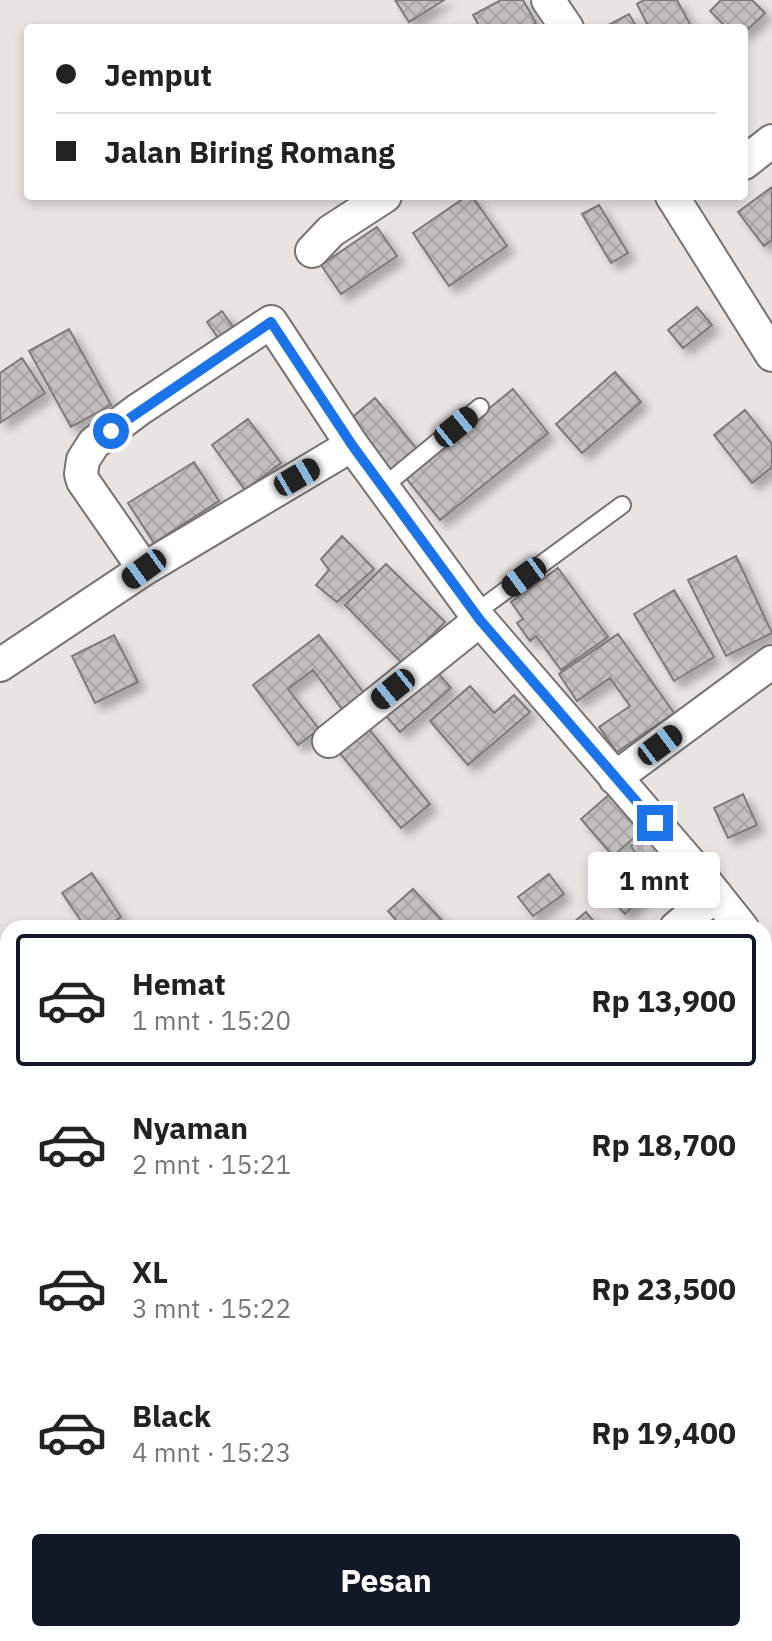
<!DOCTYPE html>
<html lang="id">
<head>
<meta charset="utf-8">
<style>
	:root { --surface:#fff; --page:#f2f2f2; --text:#222; --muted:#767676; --line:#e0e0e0; --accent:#111827 }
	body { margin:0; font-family:"IBM Plex Sans",sans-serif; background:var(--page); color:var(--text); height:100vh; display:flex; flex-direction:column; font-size:30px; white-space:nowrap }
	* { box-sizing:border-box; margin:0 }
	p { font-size:26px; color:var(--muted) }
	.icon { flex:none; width:44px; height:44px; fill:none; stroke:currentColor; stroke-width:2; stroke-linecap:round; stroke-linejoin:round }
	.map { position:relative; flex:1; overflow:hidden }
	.panel { position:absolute; left:0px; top:920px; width:772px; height:722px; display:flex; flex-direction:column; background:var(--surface); border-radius:24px 24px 0 0; box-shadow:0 4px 12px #0003 }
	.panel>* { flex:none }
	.hud { position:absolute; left:24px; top:24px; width:724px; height:176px; border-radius:8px; box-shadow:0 4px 12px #0003; display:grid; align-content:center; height:176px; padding:0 32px; background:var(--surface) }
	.end { position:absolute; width:36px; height:36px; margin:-18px; border:10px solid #1a73e8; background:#fff; box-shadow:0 0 0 4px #fff }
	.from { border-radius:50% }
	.bubble { position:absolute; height:56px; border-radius:8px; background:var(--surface); box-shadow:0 4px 12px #0003; font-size:26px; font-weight:800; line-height:56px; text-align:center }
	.car { position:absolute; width:24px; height:48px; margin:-24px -12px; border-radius:10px; box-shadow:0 0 6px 2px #0007; background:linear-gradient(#222 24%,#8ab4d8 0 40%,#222 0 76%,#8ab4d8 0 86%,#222 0) }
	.hud b { display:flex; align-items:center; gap:28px; height:76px; font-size:30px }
	.hud b+b { border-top:2px solid var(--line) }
	.hud i { width:20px; height:20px; background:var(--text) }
	ul { padding:14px 0 0; list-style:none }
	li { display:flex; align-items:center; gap:24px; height:132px; margin:0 16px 12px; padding:0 16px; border:4px solid transparent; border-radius:8px }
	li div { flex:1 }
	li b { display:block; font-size:30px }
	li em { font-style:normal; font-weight:800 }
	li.on { border-color:var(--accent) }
	li>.icon { width:72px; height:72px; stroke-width:1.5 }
	.action { display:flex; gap:16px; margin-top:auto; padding:16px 32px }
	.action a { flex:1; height:92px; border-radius:8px; background:var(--accent); color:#fff; font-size:32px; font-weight:800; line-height:92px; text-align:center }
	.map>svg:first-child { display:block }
	.building { fill:url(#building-cross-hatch); stroke:#7d7a7a; stroke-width:2; filter:url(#shadow) }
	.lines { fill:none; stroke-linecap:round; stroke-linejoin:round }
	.service-casing { stroke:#757371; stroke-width:20 }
	.minor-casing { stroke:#757371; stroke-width:36 }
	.service { stroke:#fff; stroke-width:16 }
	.minor { stroke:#fff; stroke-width:32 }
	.route { stroke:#1a73e8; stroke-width:10 }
</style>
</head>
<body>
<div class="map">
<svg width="772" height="1641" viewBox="0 0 772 1641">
	<defs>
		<pattern id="building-cross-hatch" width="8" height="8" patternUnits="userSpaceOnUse" patternTransform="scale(2)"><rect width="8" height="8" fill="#c3bfbf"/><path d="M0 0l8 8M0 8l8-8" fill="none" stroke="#a7a4a4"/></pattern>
		<filter id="shadow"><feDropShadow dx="7" dy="7" stdDeviation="4" flood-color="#0004"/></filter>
	</defs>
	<rect width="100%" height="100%" fill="#e7e4e2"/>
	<path class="building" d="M395 0H444L409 22Z
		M501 0H523L536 23 527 28H480L473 15Z
		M644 0H677L692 28H649L637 4Z
		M721 0H752L765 13 744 33V28H727L710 11Z
		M629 14 637 28H603Z
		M772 187V240L764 246 738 212Z
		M467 196H472L507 246 449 286 413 233Z
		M599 205 628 253 611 263 582 214Z
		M377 227 397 256 341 294 321 265Z
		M697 307 712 325 683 348 668 330Z
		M222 311 236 331 221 342 207 322Z
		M69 329 111 405 71 427 29 351Z
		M22 358 45 393 0 423V373Z
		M615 372 641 402 582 453 556 424Z
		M513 389 548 433 440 520 405 477Z
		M375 398 417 449 389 472 348 421Z
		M745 410 772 444V467L752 483 714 435Z
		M248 419 281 463 245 490 212 445Z
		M194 462 219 501 154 543 128 503Z
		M342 536 374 569 337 602 316 585 329 570 321 559Z
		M736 556 772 633 726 656 688 580Z
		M386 564 445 622 403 664 345 605Z
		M558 568 608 637 561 670 536 636 530 641 517 623 523 619 511 602Z
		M674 590 714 657 674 681 634 614Z
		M618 634 674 713 617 752 599 727 630 706 610 678 577 701 559 674Z
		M114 635 138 682 95 703 72 656Z
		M319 635 367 697 345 713 313 670 288 689 319 729 298 745 253 685Z
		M430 664 451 688 400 732 379 708Z
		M470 686 494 713 514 695 530 712 468 765 430 721Z
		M363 722 430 804 401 828 334 746Z
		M611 793 643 830 613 856 581 819Z
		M743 794 757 825 728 838 714 808Z
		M656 831 680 872 655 887 631 846Z
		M92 873 121 917 105 928H86L62 893Z
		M633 873 649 891 625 914 608 896Z
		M549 874 564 894 533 916 518 897Z
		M413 889 449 928H403L388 911Z
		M586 912 599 928H567Z
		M772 992V1042L764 1043V993Z
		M764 1090 772 1107V1124L764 1127Z
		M772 1138V1159L766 1161 764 1140Z
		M768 1549 772 1563V1603L764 1606V1550Z
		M394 1634H428L415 1641H398Z"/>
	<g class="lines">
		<g class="service-casing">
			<path id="service" d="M383 487 480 407
				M475 613 622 505"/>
		</g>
		<g class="minor-casing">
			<path id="minor" d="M548 0 567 28
				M744 163 772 141
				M672 196 772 355
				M312 251 331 231 385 196
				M144 569 83 481 81 474 83 460 94 443 138 410 271 322 352 445 480 620 699 874 742 928
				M0 665 144 569 352 445
				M329 741 480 620
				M615 778 772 662
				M676 928 716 895
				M764 956 772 968
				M764 1189 772 1185
				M0 1371 8 1367
				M764 1384 772 1379
				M576 1641 591 1634"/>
		</g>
		<use href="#service" class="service"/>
		<use href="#minor" class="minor"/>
	</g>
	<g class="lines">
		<path class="route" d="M111 431 271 322 352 445 480 620 655 823"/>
	</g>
</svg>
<i class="end from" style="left:111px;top:431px"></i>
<i class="end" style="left:655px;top:823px"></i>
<div class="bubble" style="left:588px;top:852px;width:132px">1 mnt</div>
<i class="car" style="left:456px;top:427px;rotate:51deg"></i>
<i class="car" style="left:297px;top:477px;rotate:60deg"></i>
<i class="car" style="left:144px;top:569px;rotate:234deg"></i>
<i class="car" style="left:524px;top:577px;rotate:234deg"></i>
<i class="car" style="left:393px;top:689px;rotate:231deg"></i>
<i class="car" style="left:660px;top:745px;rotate:53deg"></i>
<div class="hud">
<b><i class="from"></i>Jemput</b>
<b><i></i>Jalan Biring Romang</b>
</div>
<section class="panel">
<ul>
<li class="on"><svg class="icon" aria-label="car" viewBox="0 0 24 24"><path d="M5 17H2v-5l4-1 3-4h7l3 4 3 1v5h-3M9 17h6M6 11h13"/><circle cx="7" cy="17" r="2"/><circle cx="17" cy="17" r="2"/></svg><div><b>Hemat</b><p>1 mnt · 15:20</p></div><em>Rp 13,900</em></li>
<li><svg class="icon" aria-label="car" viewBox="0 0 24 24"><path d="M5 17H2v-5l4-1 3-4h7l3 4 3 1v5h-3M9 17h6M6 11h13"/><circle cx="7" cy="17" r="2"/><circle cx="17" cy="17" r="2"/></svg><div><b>Nyaman</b><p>2 mnt · 15:21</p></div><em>Rp 18,700</em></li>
<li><svg class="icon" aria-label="car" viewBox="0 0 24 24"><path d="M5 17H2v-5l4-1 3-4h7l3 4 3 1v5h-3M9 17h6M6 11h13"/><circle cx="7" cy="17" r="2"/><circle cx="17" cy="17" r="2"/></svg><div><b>XL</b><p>3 mnt · 15:22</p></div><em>Rp 23,500</em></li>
<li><svg class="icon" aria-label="car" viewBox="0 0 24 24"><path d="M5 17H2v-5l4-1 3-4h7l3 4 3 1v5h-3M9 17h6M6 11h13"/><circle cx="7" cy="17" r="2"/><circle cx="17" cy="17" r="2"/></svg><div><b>Black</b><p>4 mnt · 15:23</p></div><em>Rp 19,400</em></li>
</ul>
<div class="action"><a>Pesan</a></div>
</section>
</div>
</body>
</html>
